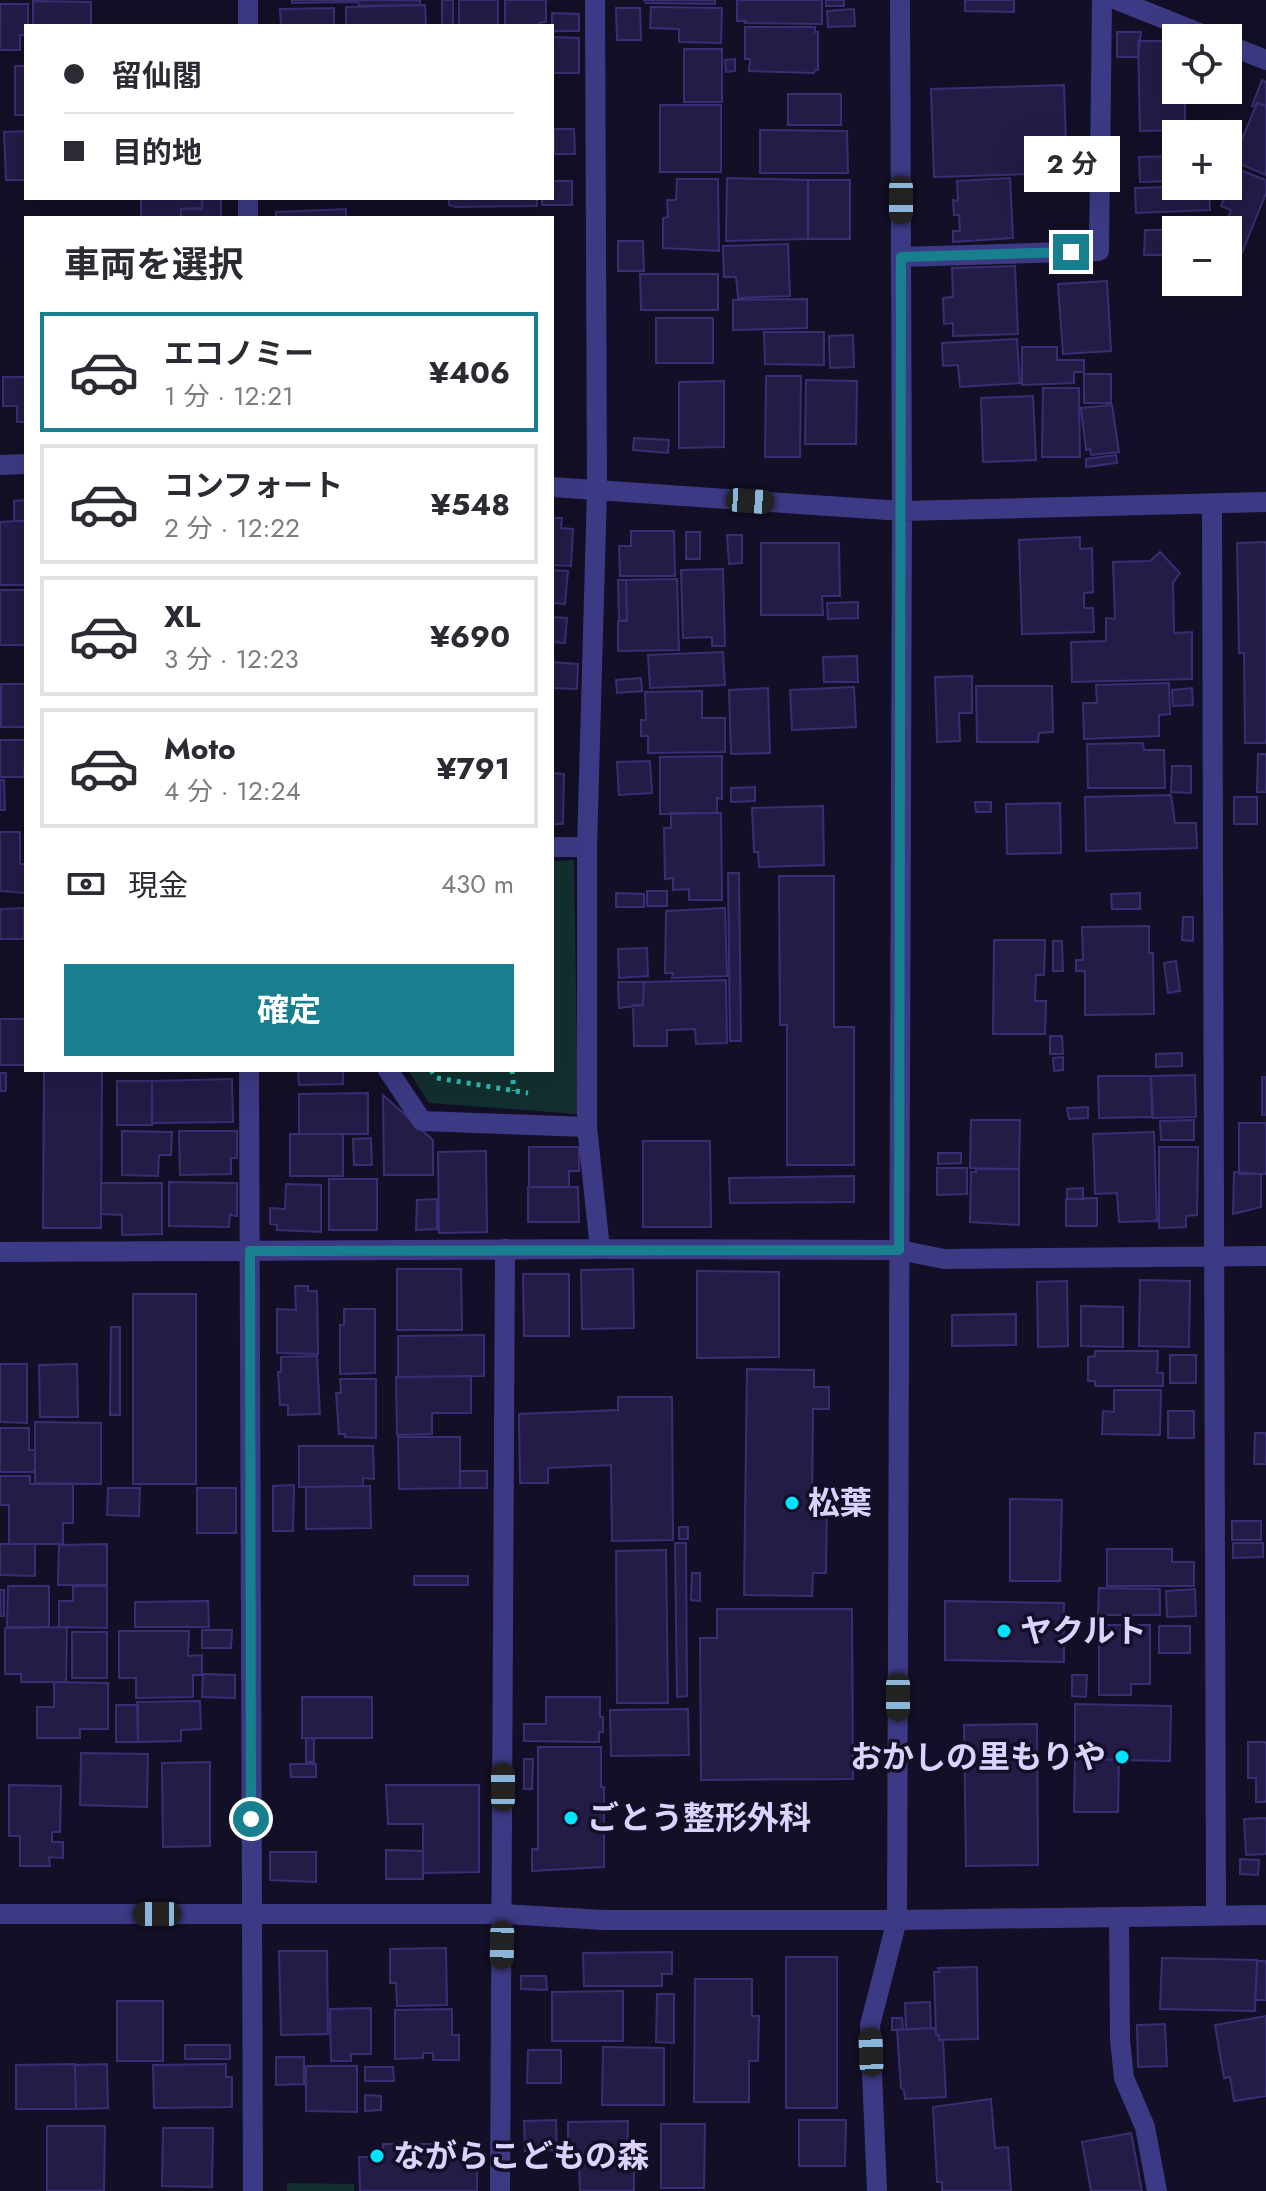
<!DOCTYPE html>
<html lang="ja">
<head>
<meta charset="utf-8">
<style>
	:root { --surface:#fff; --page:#f7f7f7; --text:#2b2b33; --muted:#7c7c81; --line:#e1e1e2; --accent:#187f8f }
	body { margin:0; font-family:Jost,"Noto Sans JP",sans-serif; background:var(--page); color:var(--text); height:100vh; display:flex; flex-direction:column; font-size:30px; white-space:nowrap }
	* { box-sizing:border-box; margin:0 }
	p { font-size:26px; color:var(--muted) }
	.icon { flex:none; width:44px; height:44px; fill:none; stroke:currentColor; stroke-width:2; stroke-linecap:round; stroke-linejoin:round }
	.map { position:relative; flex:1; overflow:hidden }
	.sheet { position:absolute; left:24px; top:216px; width:530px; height:856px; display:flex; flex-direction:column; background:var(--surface); border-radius:0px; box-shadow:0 8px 32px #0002 }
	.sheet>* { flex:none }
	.banner { position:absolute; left:24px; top:24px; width:530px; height:176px; border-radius:0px; box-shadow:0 8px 32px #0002; display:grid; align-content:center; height:176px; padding:0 40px; background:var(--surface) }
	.buttons { position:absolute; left:1162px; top:24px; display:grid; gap:16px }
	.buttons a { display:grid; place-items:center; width:80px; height:80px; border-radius:0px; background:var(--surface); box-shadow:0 8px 32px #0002; font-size:40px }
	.end { position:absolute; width:36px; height:36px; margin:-18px; border:10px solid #187f8f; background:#fff; box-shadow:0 0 0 4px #fff }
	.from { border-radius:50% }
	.bubble { position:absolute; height:56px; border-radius:0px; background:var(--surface); box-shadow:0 8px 32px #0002; font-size:26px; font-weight:700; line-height:56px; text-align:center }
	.car { position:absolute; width:24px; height:48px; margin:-24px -12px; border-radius:10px; box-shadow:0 0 6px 2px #0007; background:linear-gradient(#222 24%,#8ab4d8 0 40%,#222 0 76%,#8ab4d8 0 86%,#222 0) }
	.banner b { display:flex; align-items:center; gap:28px; height:76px; font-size:30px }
	.banner b+b { border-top:2px solid var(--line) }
	.banner i { width:20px; height:20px; background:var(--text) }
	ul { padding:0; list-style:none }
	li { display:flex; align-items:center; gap:24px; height:120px; margin:0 16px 12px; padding:0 24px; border:4px solid var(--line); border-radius:0px }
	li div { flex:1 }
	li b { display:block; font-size:30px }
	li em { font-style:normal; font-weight:700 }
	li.active { border-color:var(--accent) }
	li>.icon { width:72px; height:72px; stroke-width:1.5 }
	h2 { padding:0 40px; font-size:36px; line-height:96px }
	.pay { display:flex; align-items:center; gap:20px; height:88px; padding:0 40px; font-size:30px }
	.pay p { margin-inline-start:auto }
	.primary-button { display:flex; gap:16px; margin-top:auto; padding:16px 40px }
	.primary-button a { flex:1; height:92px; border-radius:0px; background:var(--accent); color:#fff; font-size:32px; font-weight:700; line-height:92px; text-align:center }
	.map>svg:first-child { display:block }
	.green { fill:#12302f }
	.building { fill:#241b47; stroke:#3b2d73; stroke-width:2 }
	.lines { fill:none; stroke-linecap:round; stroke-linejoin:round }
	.path { stroke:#2fb8b0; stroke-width:5; stroke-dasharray:4 6; stroke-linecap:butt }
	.minor { stroke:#3d3a85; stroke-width:20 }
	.route { stroke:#187f8f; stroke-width:10 }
	.poi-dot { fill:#00e5ff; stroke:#130f26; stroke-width:3 }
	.labels { text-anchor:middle; stroke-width:7; stroke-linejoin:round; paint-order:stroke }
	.poi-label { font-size:32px; font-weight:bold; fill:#d9d4ff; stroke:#130f26; text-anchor:start }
</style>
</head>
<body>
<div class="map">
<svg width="1266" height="2191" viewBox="0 0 1266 2191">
	<rect width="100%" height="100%" fill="#130f26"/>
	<path class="green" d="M574 860 578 1114 429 1103 408 1070H552V861Z
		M287 2183 354 2184V2191H287Z"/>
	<path class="building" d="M292 0H358V2L292 3Z
		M358 0H420V5L359 6Z
		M442 0H453V26H442Z
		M459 0H498V26H459Z
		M505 0H546V22L539 23V26H505Z
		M644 0H715V4L646 3Z
		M737 0H822V24L745 23 746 21H737Z
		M826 0H844V6H826Z
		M965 0H1014V12L965 11Z
		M33 1 91 2V26H33Z
		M0 4H28V26H26V35H20V50H0Z
		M425 5 426 26H346V7Z
		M651 7 722 8 721 43 679 42V29L650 28Z
		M334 8V26H281L280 9Z
		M616 8H640L641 40H617Z
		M854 9 855 26 828 27 827 11Z
		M552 13 579 14V31H552Z
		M745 27H815V32H818V70H815L814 73 749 71 750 59H745Z
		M1117 32H1141L1138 57H1117Z
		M552 37 579 38V73H552Z
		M1138 41H1168V60H1176V90H1185V130L1140 131Z
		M684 49H722V102H684Z
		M735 59V71L726 72 725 60Z
		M15 66H26V115H15Z
		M1262 80 1266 82V106L1257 103 1256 107 1252 106Z
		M1064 85 1067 173 934 177 931 89Z
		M788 94H841V125H788Z
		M1257 103 1266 106V175L1233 161Z
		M660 105H721V172H660Z
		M554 129H574L575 154H554Z
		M760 130 847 131 848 173H760Z
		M26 131V180H6L4 132Z
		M1176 156V181L1140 182 1139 157Z
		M1237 169 1266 180V193L1242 253 1228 247V230H1223L1231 210 1221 206Z
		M727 178 808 180V239L726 241Z
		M1010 178 1013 238 953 242V231H960L959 215H954L953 200 958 201 957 181Z
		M677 179H718L719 251 663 248V218L668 217 667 200H676Z
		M808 180H850V239H808Z
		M552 181H572V205H542V198H552Z
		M1209 186 1210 210 1136 213 1135 188Z
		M141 198H202V208L181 209V218H141Z
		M202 198H221V218H181V209H202Z
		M449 198H537V206L456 207 449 205Z
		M346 209V218H276V212Z
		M1145 230H1210H1176V255H1144Z
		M618 241H643L644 271H618Z
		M788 244 790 296 738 298 736 277H724L723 246Z
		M1015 266 1018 334 953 336V323L944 324 943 298 953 297 952 268Z
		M640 274H718V310H641Z
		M1107 281 1111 351 1063 354 1058 284Z
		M807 299V328L733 330V300Z
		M656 318H713V363H656Z
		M764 332H824V365L765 364Z
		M853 335 854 367 830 368 829 336Z
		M1017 339 1020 383 960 387 958 365 943 366 942 343Z
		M1022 347H1057V360H1084V372H1074V383L1022 385Z
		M1084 374H1111V403H1084Z
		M766 376H801L800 457H765Z
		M3 377H26V422H17V406H3Z
		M806 380 857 381 856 444H805Z
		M724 381V447L679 448V382Z
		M1043 388H1079L1080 457H1042Z
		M1033 396 1036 460 983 462 981 398Z
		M1112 405 1119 452 1091 455 1090 449 1086 450 1081 408Z
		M634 438 669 440 668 453 633 450Z
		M1116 455 1117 463 1086 467V459Z
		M26 500V521H14V501Z
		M552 518H562L561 528 573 529 571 566 552 565Z
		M14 521H26V585H0V522Z
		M631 531H674L675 576H620L619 546H631Z
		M686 532H700V559H686Z
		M727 535H742V563L729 564Z
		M1080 537V549L1092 548 1093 592 1084 593V608H1093L1094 632 1022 634 1019 540Z
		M1266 542V743H1245L1244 653H1239L1237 543Z
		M761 543H839L840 596H822L823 615H761Z
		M1160 552 1180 573 1173 583 1174 633 1192 632V679L1072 682 1071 642 1106 641V618L1115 619 1113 562 1150 561Z
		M723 569 725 646H712V637L683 638 681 570Z
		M552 570 568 571 565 604 553 603V612Z
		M677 579 679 650 618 651V621H627L626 580Z
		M618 580H626L627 620 619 621Z
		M0 590H26V645H0Z
		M858 602V618L828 619 827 603Z
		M552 617 567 618 565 643 552 642Z
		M723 652 725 685 650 688 648 655Z
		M857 656 858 682H824L823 657Z
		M552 662 578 664 577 689 552 688Z
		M972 676V713H959L960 741 937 742 935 677Z
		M641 678 642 691 617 693 616 680Z
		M1169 683 1170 714 1159 715V736L1084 739 1083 703H1097L1096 685Z
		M1 684H26V727H1Z
		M976 686H1052L1053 732 1039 733 1038 742H977Z
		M854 687 856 727 792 730 790 690Z
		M768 688 770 753 731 754 729 690Z
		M1192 688 1193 705 1173 706 1172 690Z
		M702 691V718H725V752L648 753V736H641V720H646L645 692Z
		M0 740H26L24 777H0Z
		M1143 743 1144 750H1164L1165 788H1088L1087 744Z
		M1258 754H1266V792H1257Z
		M722 756V799L717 798V813L660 814V757Z
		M650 761 652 793 619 795 617 762Z
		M1172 766H1191V793L1171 792Z
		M552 773 564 774 563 824H552Z
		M0 780H4L5 810H0Z
		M755 787V801L731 802V788Z
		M1171 795 1175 823H1196L1197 848 1086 851 1085 797Z
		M1234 797H1257V824H1234Z
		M975 802H991V812H976Z
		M1060 803 1061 853 1007 854 1006 804Z
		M823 806 824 865 759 867 758 852H754L752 808Z
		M671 813H721L722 900H689V889L673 890V878L665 879 664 828H671Z
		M0 832H20V864H26V893L0 891Z
		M728 873H739L741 1041H730Z
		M779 876H834V1027H854V1165H787V1025H780Z
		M647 891H667V906H647Z
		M616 893 644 894V907H616Z
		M1140 893V909H1112L1111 894Z
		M24 908V939H0V909Z
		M725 908 727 976 672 978 673 973H665L666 911Z
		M1183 917H1193V941L1182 940Z
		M1149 926V953H1153L1154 1014 1085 1015V971H1076V960H1083L1082 927Z
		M994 940H1045L1044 975H1036L1035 1001H1046L1045 1034H993Z
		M1053 941H1062L1063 971H1053Z
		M647 948 648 976 619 978 618 949Z
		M1176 961 1180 991 1168 993 1164 963Z
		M726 980 727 1043 696 1044 695 1029 667 1030V1046H634L633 1005H643L644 982Z
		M618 982H644L643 1005 619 1008Z
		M0 1019H26V1065H0Z
		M1050 1036H1062L1063 1054H1050Z
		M1182 1053V1066L1156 1067V1054Z
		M1063 1057V1070L1054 1071 1053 1058Z
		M44 1070H102L101 1228H43Z
		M298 1070H343V1084L299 1085Z
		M0 1073H6V1091H0Z
		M1195 1075 1196 1117 1153 1118 1151 1076Z
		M1098 1076H1151L1152 1117 1099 1118Z
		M1262 1077H1266V1115H1262Z
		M232 1079 233 1122 152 1123V1081Z
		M117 1081H152V1125H117Z
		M368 1093V1134H299V1094Z
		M383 1095 433 1140V1175H384Z
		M1088 1107V1118L1069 1119 1067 1108Z
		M971 1120H1020L1019 1169 970 1168Z
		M1194 1120V1140H1161L1160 1121Z
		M1239 1123H1266V1174H1239Z
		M122 1131 172 1132 171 1155H159L158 1176 122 1175Z
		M179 1131H237V1158H231V1174L180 1175Z
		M1154 1132 1157 1221 1119 1222 1117 1193 1095 1194 1093 1134Z
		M290 1134H343V1176H290Z
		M371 1138 372 1165H354L353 1139Z
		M643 1141H710L711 1227H643Z
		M529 1147H579V1171H569V1187H529Z
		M1159 1147H1198L1197 1215 1186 1216V1227L1159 1228Z
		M486 1151 487 1232 439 1233 438 1152Z
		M938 1153H961V1163L938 1164Z
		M937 1168H967V1194L937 1195Z
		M976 1169H1019V1225L970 1222 971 1172H976Z
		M1234 1172 1261 1174V1207L1233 1214Z
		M854 1176V1202L730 1203 729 1178Z
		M329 1179H377V1230H329Z
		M169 1182 237 1183V1216L230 1215 229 1227 169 1226Z
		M101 1183H162V1234L122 1235V1215L101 1214Z
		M286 1184 321 1185V1232L277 1230V1225L270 1224V1208L285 1209Z
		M528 1187H578L579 1222H528Z
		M1083 1188V1199H1067V1189Z
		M1097 1198V1226H1066V1199Z
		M437 1199V1229L416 1230 417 1200Z
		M397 1269H461L462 1330H397Z
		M633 1269 634 1328 582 1329 581 1270Z
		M697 1271 779 1272V1357L697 1358Z
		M523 1274H569V1336H524Z
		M1140 1280 1190 1281 1189 1347 1139 1346Z
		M1067 1281 1068 1346 1038 1347 1037 1282Z
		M295 1286H308V1291H317L318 1354 277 1353V1309L296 1310Z
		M133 1294H196V1484H133Z
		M1081 1306 1123 1307V1347L1081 1346Z
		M344 1309H375V1373L340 1374V1325H344Z
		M1016 1314V1345L952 1346V1315Z
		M111 1327H120V1415H110Z
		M484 1335V1376L398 1377V1336Z
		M1095 1351H1158L1157 1373H1163V1386H1095V1381H1088V1357L1095 1356Z
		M1170 1355H1196V1383H1170Z
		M317 1356 320 1414 288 1415V1405H280L278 1372H281V1357Z
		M0 1364H27V1423L0 1422Z
		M77 1364 78 1417H40L39 1365Z
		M747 1369 814 1370V1387H829V1409H813L812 1502H827L826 1573H813L812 1596 744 1595Z
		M471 1376V1413H432V1434L397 1435 396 1377Z
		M340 1379H376V1438L345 1437V1434H339L336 1393H341Z
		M1114 1390H1161L1160 1435 1102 1434 1103 1411 1114 1412Z
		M618 1397H672L673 1540 612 1541 611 1465 548 1468V1483H520L519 1414 618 1410Z
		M1168 1411H1194V1438H1168Z
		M35 1422 101 1423V1484L35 1483Z
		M0 1428H29V1450H35V1472H0Z
		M1255 1433H1266V1464H1254Z
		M398 1437H460V1488L399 1489Z
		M299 1446H373L374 1479 363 1478V1486L299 1487Z
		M460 1471H487V1488H460Z
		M0 1476H30V1484H73V1523H63V1544H9V1505H0Z
		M294 1485 293 1531H273V1486Z
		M370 1486 371 1528 306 1529V1487Z
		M108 1488H140L139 1516 107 1515Z
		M197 1488H236V1533H197Z
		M1010 1499 1062 1500 1060 1581H1010Z
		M1232 1521H1261V1540H1232Z
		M679 1527H688V1539H679Z
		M675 1543H686L687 1696 677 1697Z
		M1233 1543H1263V1557L1233 1558Z
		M0 1544H35V1576L0 1575Z
		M107 1544V1585H58L59 1545Z
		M1107 1549H1172V1562H1194V1586H1107Z
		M666 1550 668 1703H617L616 1551Z
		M692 1573H700V1601L691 1600Z
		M414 1576H468V1585H414Z
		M8 1586H49V1627H7Z
		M73 1586H107V1628L59 1627V1601H73Z
		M1099 1588 1160 1589V1615H1098Z
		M1195 1589 1196 1616 1167 1617 1166 1591Z
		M0 1590H4V1616H0Z
		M208 1601 209 1627H135V1602Z
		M945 1601 1064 1603V1662L945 1660Z
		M717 1609H852L853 1779 701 1780 700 1638H717Z
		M1099 1625H1150V1684H1131V1695H1099Z
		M1159 1626H1190V1653H1159Z
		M67 1627 66 1682H21V1674H5V1628Z
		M202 1630H232L231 1648H202Z
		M119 1631H189L188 1656 202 1655V1675H193V1697L136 1698V1678H119Z
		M72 1632H107V1678H72Z
		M203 1674 235 1675V1698L202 1697Z
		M1072 1675H1087L1086 1697 1072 1696Z
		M54 1682 108 1683V1729H80V1738H37V1707H54Z
		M302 1697H372V1738H302Z
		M546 1697H600V1717H603V1732H599V1742L524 1741V1724H546Z
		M200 1701 201 1729 181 1730V1741L138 1742 137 1702Z
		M1075 1704 1171 1706 1170 1761 1075 1759Z
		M116 1705H138V1742H116Z
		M688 1709 689 1755 611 1756 610 1710Z
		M1037 1724 1038 1865 966 1866 964 1725Z
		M306 1738 314 1739V1762H306Z
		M1248 1742H1266V1802H1256V1778H1248Z
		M538 1747H601V1787H604V1867L532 1871V1849H538Z
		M81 1753 148 1754 147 1807 80 1805Z
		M524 1759H533L532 1789H524Z
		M1075 1759 1119 1760 1118 1812H1074Z
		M210 1762V1846L163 1847 162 1763Z
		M290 1764H316V1777H291Z
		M9 1785 61 1786 60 1832H52V1842H63V1858L49 1857 50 1866H20V1836H9Z
		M386 1785H479V1872L423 1873V1824H388Z
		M1266 1818V1854L1246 1855 1244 1819Z
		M386 1850 423 1851V1879H386Z
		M270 1852H316V1882L270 1880Z
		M1240 1859 1259 1860 1258 1875 1240 1874Z
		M446 1948 447 2005 397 2006 396 1983H390V1949Z
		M279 1951H327L328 2034 281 2035Z
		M672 1952V1974H662V1986H584L583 1953Z
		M786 1957H837V2108H786Z
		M1162 1958 1257 1960 1255 2011 1160 2009Z
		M1257 1961H1266V2000H1255Z
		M977 1967 978 2039 939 2040V2035H936L934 1972H939L938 1968Z
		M521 1976H546L547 1990 521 1989Z
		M695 1979H752V2016H759L758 2061H749V2102H694Z
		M623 1991V2041H552V1992Z
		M657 1994H674V2043L656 2042Z
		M117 2001H163V2061H117Z
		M930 2002 931 2028 906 2029 905 2003Z
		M371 2008V2054H351V2061H331L330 2009Z
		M452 2009V2035H459V2060H433V2053H423V2058L395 2059V2010Z
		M1266 2016V2096L1234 2101 1230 2077 1224 2078 1215 2025Z
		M892 2018H902L903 2029 892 2030Z
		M1165 2024 1167 2066 1138 2067 1137 2025Z
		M935 2028 936 2035H939V2040H943L946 2097 905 2099 904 2090 901 2088 897 2030Z
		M185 2045H230V2059H185Z
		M603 2047 664 2048V2105H602Z
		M528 2050H561V2083H527Z
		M276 2057H304V2084L276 2085Z
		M75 2064 76 2109H16V2065Z
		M107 2064 108 2108 76 2109 75 2065Z
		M226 2064V2077H232V2107L154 2108 153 2065Z
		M306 2066H357V2112L306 2111Z
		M365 2067H393L394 2081H365Z
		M365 2095 381 2096V2110L365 2111Z
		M991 2099 995 2148 1008 2147 1011 2191H942V2182H937L933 2107Z
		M556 2120 557 2150 525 2151 524 2121Z
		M799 2120H846L845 2166H799Z
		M628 2121 627 2168H634V2191H580L579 2165 575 2164V2149L568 2150V2122Z
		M661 2124H705L704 2188H661Z
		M47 2126H105L104 2191H47Z
		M163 2128H213L212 2187 162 2186Z
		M1131 2133 1142 2191H1091L1082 2142Z
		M383 2144H434L435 2155H477V2191H360L359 2157H383Z"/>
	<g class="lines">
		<path class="path" d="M431 1070 437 1078 528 1093
			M512 1070 514 1091"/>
		<path class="minor" d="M248 0V26
			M595 0 597 490 587 847V1127L600 1249
			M1117 0 1212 38
			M1228 45 1266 60
			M248 198V218
			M901 257 1099 251 1102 0
			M0 465 26 464
			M552 487 902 511 1266 502
			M1212 505 1216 1915
			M552 847H587
			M249 1070 253 2191
			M388 1070 422 1121 587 1127
			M0 1252 600 1249 899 1250 944 1259 1266 1256
			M0 1914H502L604 1920H897L1266 1915
			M1119 1917 1120 2040 1124 2078 1145 2127 1157 2191
			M500 2191 505 1249
			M877 2191 870 2025 897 1920 902 511 900 0"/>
	</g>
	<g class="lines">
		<path class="route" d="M251 1819 250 1251 899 1250 901 257 1071 252"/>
	</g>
	<g class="poi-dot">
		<circle cx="792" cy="1503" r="8"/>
		<circle cx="1004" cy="1631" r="8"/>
		<circle cx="1122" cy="1757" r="8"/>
		<circle cx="571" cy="1818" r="8"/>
		<circle cx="377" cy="2156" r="8"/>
	</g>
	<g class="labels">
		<g class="poi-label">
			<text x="808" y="1514">松葉</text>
			<text x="1020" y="1642">ヤクルト</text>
			<text x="1106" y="1768" text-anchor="end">おかしの里もりや</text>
			<text x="587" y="1829">ごとう整形外科</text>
			<text x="393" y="2167">ながらこどもの森</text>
		</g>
	</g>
</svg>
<div class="buttons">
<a><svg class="icon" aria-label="locate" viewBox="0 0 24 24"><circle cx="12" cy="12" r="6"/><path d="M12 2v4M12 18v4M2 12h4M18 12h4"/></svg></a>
<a>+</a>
<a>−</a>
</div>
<i class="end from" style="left:251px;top:1819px"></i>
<i class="end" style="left:1071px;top:252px"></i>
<div class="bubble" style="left:1024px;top:136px;width:96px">2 分</div>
<i class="car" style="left:901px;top:200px;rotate:180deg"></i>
<i class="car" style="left:750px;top:501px;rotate:94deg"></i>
<i class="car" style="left:898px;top:1697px;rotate:180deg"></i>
<i class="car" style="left:503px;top:1787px;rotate:0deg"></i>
<i class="car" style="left:157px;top:1914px;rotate:270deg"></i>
<i class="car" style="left:502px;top:1945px;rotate:181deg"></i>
<i class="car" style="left:871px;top:2052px;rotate:358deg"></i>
<div class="banner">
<b><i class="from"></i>留仙閣</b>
<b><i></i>目的地</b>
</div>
<section class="sheet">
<h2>車両を選択</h2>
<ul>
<li class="active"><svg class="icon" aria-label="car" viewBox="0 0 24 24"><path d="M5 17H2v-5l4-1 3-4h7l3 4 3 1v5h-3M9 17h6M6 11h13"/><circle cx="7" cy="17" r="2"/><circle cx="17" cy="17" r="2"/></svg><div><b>エコノミー</b><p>1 分 · 12:21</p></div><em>¥406</em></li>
<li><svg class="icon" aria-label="car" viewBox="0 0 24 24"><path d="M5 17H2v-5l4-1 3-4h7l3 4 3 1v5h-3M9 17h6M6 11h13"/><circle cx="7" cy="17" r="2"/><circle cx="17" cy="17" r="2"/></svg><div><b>コンフォート</b><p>2 分 · 12:22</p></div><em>¥548</em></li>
<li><svg class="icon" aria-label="car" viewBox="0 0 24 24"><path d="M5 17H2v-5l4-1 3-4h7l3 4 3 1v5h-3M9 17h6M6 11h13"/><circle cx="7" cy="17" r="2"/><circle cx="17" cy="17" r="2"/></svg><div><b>XL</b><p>3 分 · 12:23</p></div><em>¥690</em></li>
<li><svg class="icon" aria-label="car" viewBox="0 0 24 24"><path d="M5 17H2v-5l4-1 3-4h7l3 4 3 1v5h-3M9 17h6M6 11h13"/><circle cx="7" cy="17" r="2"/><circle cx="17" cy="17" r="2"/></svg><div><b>Moto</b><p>4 分 · 12:24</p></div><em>¥791</em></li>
</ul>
<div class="pay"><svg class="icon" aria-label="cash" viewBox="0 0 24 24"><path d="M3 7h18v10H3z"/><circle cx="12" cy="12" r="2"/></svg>現金<p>430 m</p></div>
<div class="primary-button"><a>確定</a></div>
</section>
</div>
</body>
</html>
